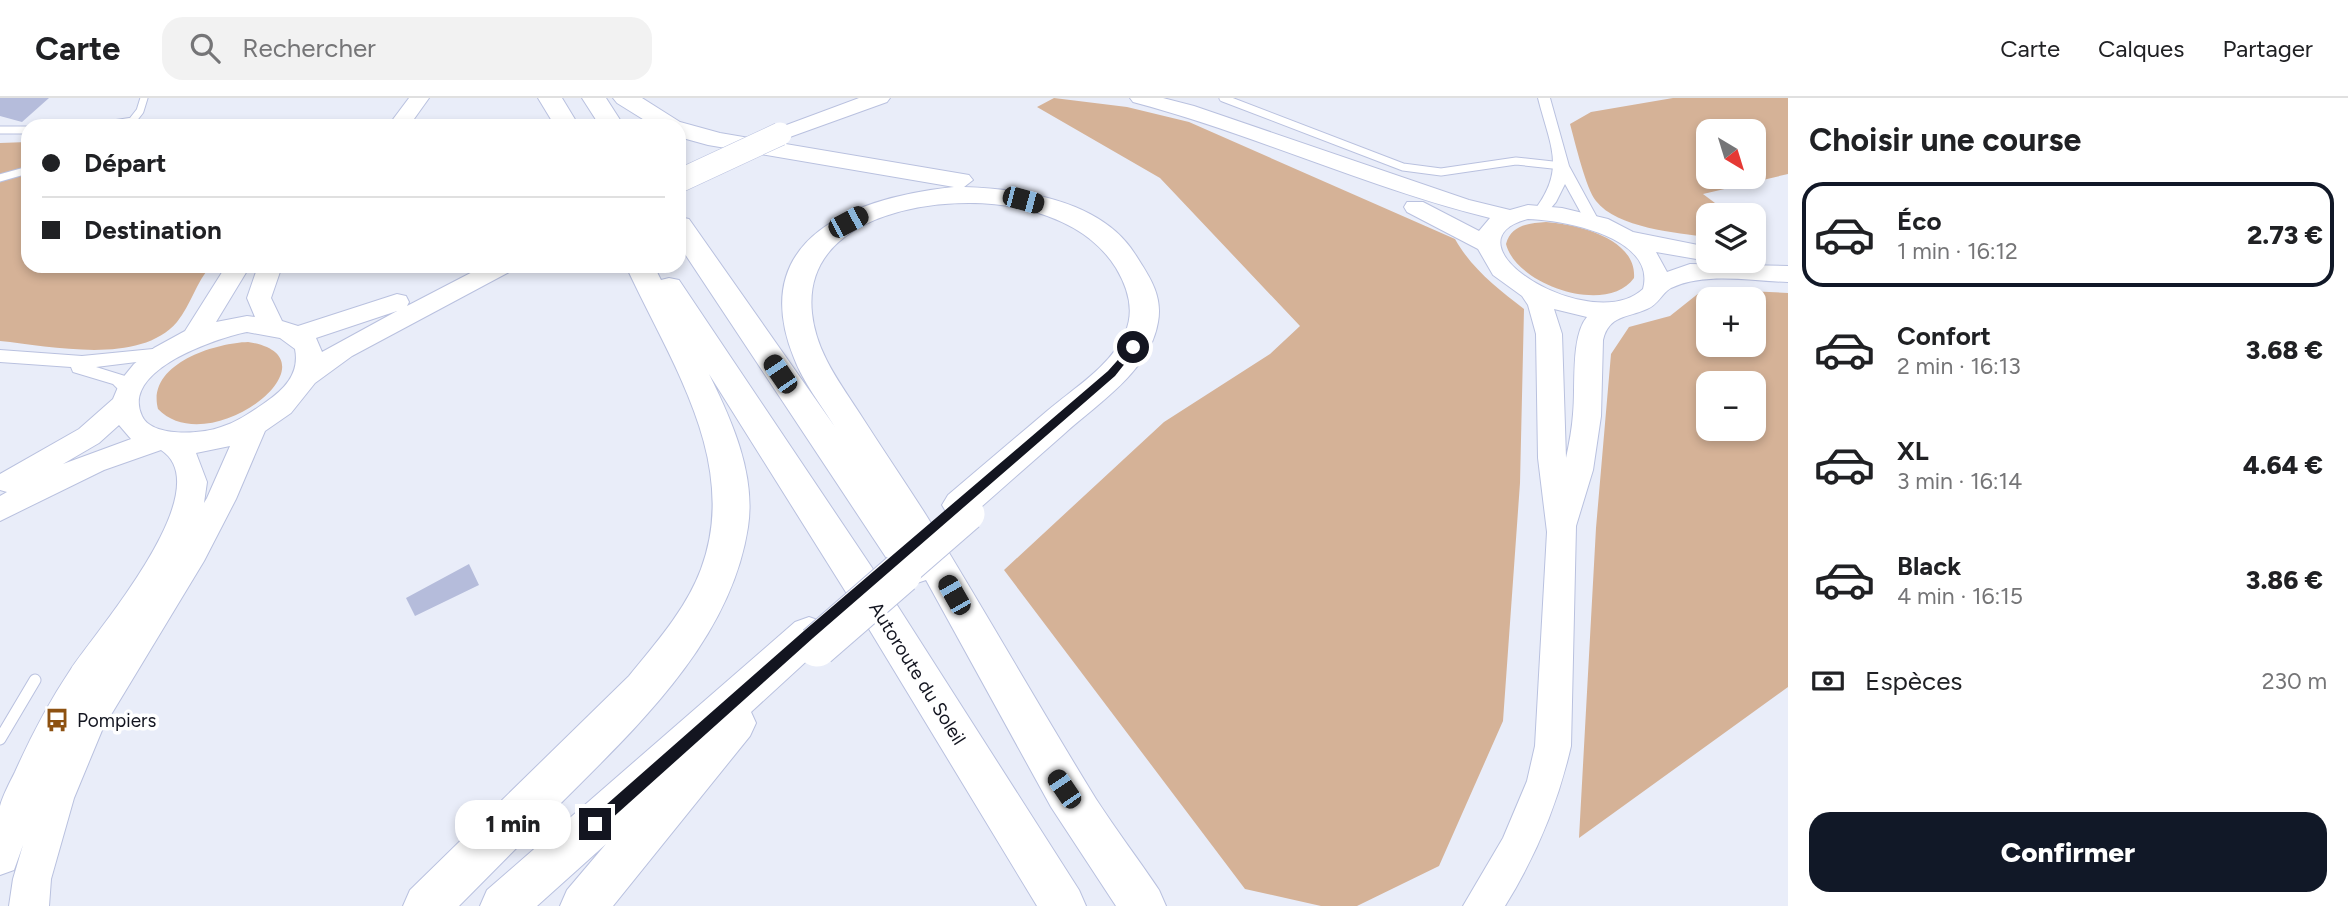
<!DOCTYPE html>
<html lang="fr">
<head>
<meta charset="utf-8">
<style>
	:root { --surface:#fff; --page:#f2f2f2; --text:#202124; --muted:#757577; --line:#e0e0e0; --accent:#111827 }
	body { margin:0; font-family:Figtree,sans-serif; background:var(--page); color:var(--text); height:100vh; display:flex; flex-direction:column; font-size:26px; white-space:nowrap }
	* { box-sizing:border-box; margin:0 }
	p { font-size:23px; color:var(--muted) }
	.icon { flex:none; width:38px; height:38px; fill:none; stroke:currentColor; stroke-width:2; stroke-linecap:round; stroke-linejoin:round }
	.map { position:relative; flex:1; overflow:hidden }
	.details { display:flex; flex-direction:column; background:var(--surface); width:560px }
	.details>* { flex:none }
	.top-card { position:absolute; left:21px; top:21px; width:665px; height:154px; border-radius:21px; box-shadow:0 4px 10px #0003; display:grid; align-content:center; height:154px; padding:0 21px; background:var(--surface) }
	.needle { width:46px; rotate:142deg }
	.controls { position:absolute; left:1696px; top:21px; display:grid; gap:14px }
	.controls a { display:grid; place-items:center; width:70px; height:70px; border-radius:14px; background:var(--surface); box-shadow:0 4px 10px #0003; font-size:35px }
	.end { position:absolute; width:32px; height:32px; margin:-16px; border:9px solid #131520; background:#fff; box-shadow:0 0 0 4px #fff }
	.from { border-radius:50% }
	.bubble { position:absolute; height:49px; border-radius:21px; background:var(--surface); box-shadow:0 4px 10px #0003; font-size:23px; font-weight:800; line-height:49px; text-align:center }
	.car { position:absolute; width:21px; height:42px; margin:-21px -10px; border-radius:9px; box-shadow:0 0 5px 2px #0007; background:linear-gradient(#222 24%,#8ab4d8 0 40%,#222 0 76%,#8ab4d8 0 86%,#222 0) }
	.top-card b { display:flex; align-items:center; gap:24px; height:66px; font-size:26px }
	.top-card b+b { border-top:2px solid var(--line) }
	.top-card i { width:18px; height:18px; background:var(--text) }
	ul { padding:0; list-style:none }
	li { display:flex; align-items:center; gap:21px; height:105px; margin:0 14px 10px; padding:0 7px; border:4px solid transparent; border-radius:21px }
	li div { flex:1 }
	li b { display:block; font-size:26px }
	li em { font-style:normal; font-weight:800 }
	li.active { border-color:var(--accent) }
	li>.icon { width:63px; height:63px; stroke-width:1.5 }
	h2 { padding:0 21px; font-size:32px; line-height:84px }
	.pay { display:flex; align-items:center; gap:18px; height:77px; padding:0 21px; font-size:26px }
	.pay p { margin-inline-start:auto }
	.primary-button { display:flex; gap:14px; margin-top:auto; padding:14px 21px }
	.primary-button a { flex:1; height:80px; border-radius:21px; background:var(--accent); color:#fff; font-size:28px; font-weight:800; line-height:80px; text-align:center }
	header { display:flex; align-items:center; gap:42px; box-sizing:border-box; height:98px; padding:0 35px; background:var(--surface); border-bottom:2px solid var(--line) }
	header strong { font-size:33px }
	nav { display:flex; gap:38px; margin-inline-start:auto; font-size:24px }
	.search { width:490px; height:63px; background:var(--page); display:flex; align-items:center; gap:18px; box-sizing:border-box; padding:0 24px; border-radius:21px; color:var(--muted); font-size:26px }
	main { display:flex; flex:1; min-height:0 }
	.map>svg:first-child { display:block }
	.green { fill:#d5b297; fill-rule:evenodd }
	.building { fill:#b5bcdb }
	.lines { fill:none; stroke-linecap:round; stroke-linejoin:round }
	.lane-far1-casing { stroke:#b9c1df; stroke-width:9 }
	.lane-casing { stroke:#b9c1df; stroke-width:13 }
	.street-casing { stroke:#b9c1df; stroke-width:2 }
	.primary-casing { stroke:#b9c1df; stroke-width:2 }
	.highway-casing { stroke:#b9c1df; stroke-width:2 }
	.lane-far1 { stroke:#fff; stroke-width:7 }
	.lane { stroke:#fff; stroke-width:11 }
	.street { fill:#fff; fill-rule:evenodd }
	.primary { fill:#fff; fill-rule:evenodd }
	.highway { fill:#fff; fill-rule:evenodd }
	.primary-bridge-casing { stroke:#b9c1df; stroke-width:24; stroke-linecap:butt }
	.highway-bridge-far1-casing { stroke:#b9c1df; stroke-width:35; stroke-linecap:butt }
	.highway-bridge-casing { stroke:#b9c1df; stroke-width:43; stroke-linecap:butt }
	.primary-bridge { stroke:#fff; stroke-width:23 }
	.highway-bridge-far1 { stroke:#fff; stroke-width:33 }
	.highway-bridge { stroke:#fff; stroke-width:41 }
	.route { fill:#131520 }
	.labels { text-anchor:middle; stroke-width:7; stroke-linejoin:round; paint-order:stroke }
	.street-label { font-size:19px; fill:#131520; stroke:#fff }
	.poi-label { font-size:19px; fill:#131520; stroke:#fff; text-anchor:start }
</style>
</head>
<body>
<header>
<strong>Carte</strong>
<div class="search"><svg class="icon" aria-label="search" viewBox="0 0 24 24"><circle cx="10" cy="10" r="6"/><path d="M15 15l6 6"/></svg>Rechercher</div>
<nav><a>Carte</a><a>Calques</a><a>Partager</a></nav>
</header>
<main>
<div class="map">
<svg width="1788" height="808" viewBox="0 0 1788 808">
	<rect width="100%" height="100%" fill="#e9edf9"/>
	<path class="green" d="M1054 0 1127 9 1189 24 1455 141C1472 171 1497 190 1524 211L1520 385 1503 623 1439 768 1357 808H1321L1245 791 1004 472 1164 324 1270 256 1300 228 1160 80 1037 9Z
		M1673 0H1788V76L1703 96 1731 117H1708V139C1677 135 1617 130 1596 103 1586 91 1575 44 1570 26L1591 14ZM1754 33V79H1708V33Z
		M28 44V168H211C196 184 191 207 177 224 139 268 51 248 0 243V45Z
		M1546 124C1576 126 1637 140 1634 180 1607 218 1516 187 1506 146 1511 127 1529 125 1546 124Z
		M1704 191 1788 195V589L1579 740 1596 430 1611 256 1629 229 1670 218ZM1754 201V247H1708V201ZM1754 285V331H1708V285Z
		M248 244C345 259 210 365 158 311 146 266 215 245 248 244Z"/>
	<path class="building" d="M0 0H49L22 24 0 18Z
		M469 466 479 487 415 518 406 500Z"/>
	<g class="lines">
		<g class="lane-far1-casing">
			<path id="lane-far1" d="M1223 0 1403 69 1441 74 1516 63 1562 68
				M129 27 140 13 144 0
				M100 28 133 23
				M0 32H28
				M0 80 28 72"/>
		</g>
		<g class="lane-casing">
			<path id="lane" d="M0 641 35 582"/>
		</g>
		<g class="street-casing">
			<path id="street" d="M1538 0H1550L1569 68 1599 123 1597 126H1587L1565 86 1556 104 1545 117H1535L1533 114C1567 71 1550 48 1538 0Z
				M163 250 171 256 169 260 96 269 125 278 138 292 129 298 123 296 113 286 73 274 71 269 0 264V252L82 258Z"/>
		</g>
		<g class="primary-casing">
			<path id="primary" d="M409 0H429L409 28H388Z
				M859 0H890L887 4 787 40H773L770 36 773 32Z
				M1130 0H1163L1194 8 1469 102 1510 112 1528 107 1562 110 1608 121 1633 134 1708 149V163H1710H1708L1656 154 1667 174 1690 166 1788 168V184C1751 183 1705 174 1671 190 1662 195 1658 207 1647 211 1627 220 1609 217 1603 242L1601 318 1593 372 1576 428 1571 648C1558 705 1536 758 1505 808H1463L1503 740 1527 683 1535 648 1547 434 1538 360 1536 236 1528 207 1522 198 1493 177 1478 151 1407 114 1404 109 1407 104H1423L1479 133 1490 120C1368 90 1254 36 1133 4ZM1528 121C1563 122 1657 139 1643 191 1592 239 1438 145 1528 121ZM1554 211 1587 219C1570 239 1576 290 1573 316 1572 331 1569 346 1566 360L1562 236Z
				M226 168H250L216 224 247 218 255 219 247 200 258 168H282L271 200 282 223 298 228 397 196 406 198 409 204 407 208 484 168H515L511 173 352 258 315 285 291 315 265 333 236 401 204 463 103 630 74 700 51 781 49 808H9L13 781 23 747 14 772 0 777C0 756 0 729 0 708 3 697 10 684 15 674 31 638 49 604 71 571 96 533 221 391 161 352L104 372 0 423V398L7 394 0 392V376L79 331 113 301 121 282 134 266 154 250 185 233ZM397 213 322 254 316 240ZM247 234 280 240 295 251C300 276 284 292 263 306 250 315 237 324 221 329 203 336 152 340 142 318 120 272 217 240 247 234ZM119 327 131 341 63 366 99 345ZM230 348 207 400 204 405 207 384 196 355Z"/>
		</g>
		<g class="highway-casing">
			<path id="highway" d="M538 0H562L579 28H555Z
				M582 0H606L624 28H600Z
				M613 0H642L680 24 720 35 969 77 973 82 964 89C1023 91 1101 102 1135 156 1149 178 1163 197 1158 224 1150 273 1097 306 1064 336 1033 363 1003 390 972 417L960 421 948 417 942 407 948 397C981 369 1014 341 1047 313 1074 290 1111 268 1125 235 1135 213 1128 190 1116 170 1095 136 1057 118 1019 110 947 94 801 113 812 215 816 255 841 286 862 319 883 352 905 384 926 417 984 511 1038 607 1096 701 1116 732 1139 762 1159 792L1166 808H1116L1051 709 926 482 914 486 901 482 679 147V119L689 121 835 329C821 307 803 284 794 260 745 138 858 99 954 89L708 47 679 39V28H654L617 5Z
				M626 168H654L661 182 669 180 679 182 897 507 1079 792 1086 808H1037L869 531 709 276C732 323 756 376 748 429 731 541 640 626 564 702 529 737 494 773 459 808H403L410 792 629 578C656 545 686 511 701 471 741 364 669 262 626 168Z
				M809 519 823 524 828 536 823 548 751 614 756 625 750 638 613 808H560L567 792 606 746 537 808H480L487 792 795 524Z"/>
		</g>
		<use href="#lane-far1" class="lane-far1"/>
		<use href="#lane" class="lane"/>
		<use href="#street" class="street"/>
		<use href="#primary" class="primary"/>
		<use href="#highway" class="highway"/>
		<g class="primary-bridge-casing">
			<path id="primary-bridge" d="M679 83 780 36"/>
		</g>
		<g class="highway-bridge-far1-casing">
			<path id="highway-bridge-far1" d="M899 476 968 416"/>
		</g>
		<g class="highway-bridge-casing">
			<path id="highway-bridge" d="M817 548 901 475"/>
		</g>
		<use href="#primary-bridge" class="primary-bridge"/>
		<use href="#highway-bridge-far1" class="highway-bridge-far1"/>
		<use href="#highway-bridge" class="highway-bridge"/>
	</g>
	<path class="route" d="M1133 245 1138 249 1115 278 813 540 600 731H590L588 726 590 721 805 532 1108 273Z"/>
	<defs>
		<g id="bus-bare" transform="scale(1.89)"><path d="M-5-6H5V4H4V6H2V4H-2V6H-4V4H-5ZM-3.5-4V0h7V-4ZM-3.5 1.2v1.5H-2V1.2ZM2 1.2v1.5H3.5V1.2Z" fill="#8d5111" stroke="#fff" stroke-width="2.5" paint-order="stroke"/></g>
	</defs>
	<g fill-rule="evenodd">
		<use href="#bus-bare" x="57" y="622"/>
	</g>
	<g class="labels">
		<g class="street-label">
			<text transform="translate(918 575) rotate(58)" y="7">Autoroute du Soleil</text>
		</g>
		<g class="poi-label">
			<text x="77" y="629">Pompiers</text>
		</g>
	</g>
</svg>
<div class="controls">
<a><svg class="needle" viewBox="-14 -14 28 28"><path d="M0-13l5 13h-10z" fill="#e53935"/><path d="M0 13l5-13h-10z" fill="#757577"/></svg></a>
<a><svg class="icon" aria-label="layers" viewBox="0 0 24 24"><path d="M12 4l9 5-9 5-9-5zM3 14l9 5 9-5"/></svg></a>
<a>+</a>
<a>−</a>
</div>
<i class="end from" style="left:1133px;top:249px"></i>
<i class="end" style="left:595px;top:726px"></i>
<div class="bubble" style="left:455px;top:702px;width:116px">1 min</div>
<i class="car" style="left:1023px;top:102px;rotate:105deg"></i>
<i class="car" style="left:848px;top:124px;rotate:62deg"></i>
<i class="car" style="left:780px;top:276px;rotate:326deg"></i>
<i class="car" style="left:954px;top:497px;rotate:330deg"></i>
<i class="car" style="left:1064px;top:691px;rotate:326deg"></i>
<div class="top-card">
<b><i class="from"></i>Départ</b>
<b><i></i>Destination</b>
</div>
</div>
<section class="details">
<h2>Choisir une course</h2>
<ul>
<li class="active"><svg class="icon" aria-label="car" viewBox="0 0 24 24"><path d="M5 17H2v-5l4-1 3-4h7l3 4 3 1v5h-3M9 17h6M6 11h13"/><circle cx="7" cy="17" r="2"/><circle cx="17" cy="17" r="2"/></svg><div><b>Éco</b><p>1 min · 16:12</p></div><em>2.73 €</em></li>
<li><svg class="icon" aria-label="car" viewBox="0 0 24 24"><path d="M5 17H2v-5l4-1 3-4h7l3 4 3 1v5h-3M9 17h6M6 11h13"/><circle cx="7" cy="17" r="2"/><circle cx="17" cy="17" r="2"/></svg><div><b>Confort</b><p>2 min · 16:13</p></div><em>3.68 €</em></li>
<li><svg class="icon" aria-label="car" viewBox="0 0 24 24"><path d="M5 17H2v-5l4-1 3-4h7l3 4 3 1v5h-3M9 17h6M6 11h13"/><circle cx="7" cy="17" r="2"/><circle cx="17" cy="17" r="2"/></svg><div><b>XL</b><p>3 min · 16:14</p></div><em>4.64 €</em></li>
<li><svg class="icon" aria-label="car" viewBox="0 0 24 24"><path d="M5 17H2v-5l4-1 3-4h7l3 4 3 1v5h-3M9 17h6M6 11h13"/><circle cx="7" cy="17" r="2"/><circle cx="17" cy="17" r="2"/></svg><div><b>Black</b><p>4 min · 16:15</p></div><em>3.86 €</em></li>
</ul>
<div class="pay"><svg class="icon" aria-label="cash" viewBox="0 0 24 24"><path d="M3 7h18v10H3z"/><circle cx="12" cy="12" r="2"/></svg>Espèces<p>230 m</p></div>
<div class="primary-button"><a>Confirmer</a></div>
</section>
</main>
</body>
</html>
